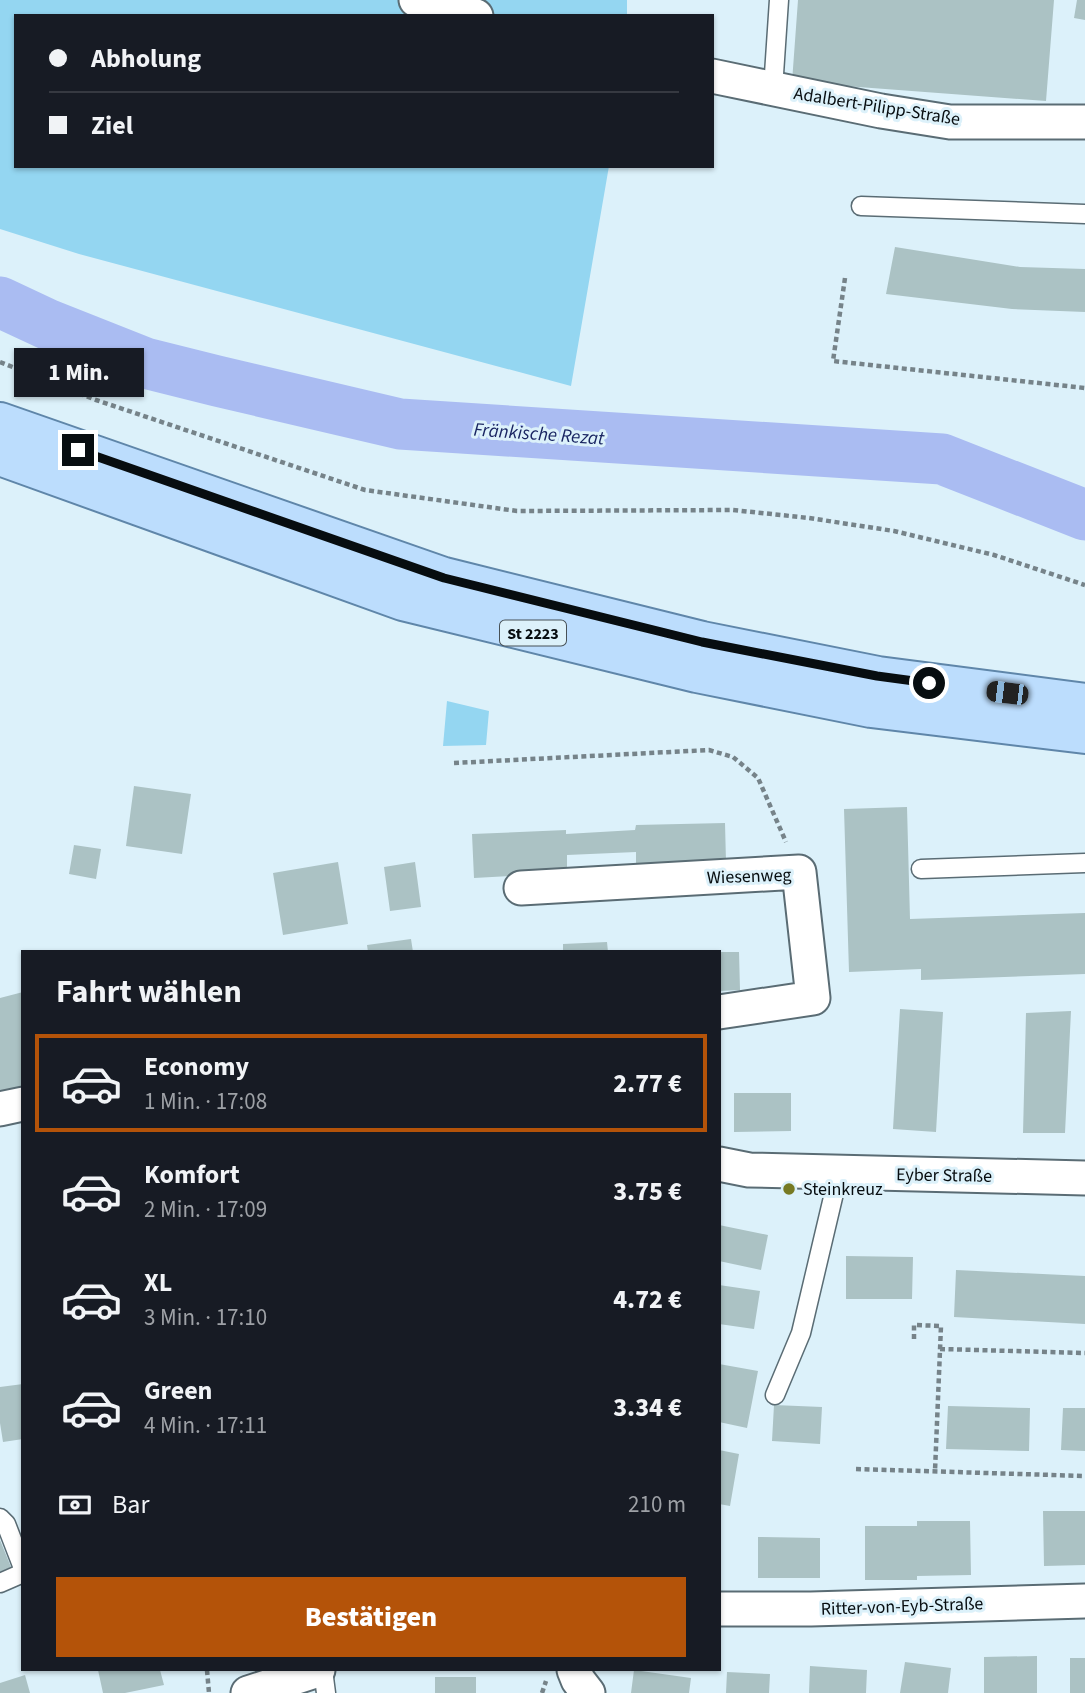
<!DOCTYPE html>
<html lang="de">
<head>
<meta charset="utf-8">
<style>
	:root { --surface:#171b24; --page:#242831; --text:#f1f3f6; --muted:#9ea1a6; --line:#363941; --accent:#b45309 }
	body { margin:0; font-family:"Source Sans 3",sans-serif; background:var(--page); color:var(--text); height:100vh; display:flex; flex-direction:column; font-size:26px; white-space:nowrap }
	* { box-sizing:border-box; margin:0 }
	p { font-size:23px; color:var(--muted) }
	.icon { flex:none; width:38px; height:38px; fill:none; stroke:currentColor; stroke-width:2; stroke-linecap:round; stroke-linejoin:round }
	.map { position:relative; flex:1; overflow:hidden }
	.panel { position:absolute; left:21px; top:950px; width:700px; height:721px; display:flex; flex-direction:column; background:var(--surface); border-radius:0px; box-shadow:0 2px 5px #0004 }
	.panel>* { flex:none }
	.top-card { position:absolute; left:14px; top:14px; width:700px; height:154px; border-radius:0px; box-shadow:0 2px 5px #0004; display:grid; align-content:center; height:154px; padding:0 35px; background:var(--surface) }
	.end { position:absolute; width:32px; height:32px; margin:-16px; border:9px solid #070d10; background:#fff; box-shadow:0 0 0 4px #fff }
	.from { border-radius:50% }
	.bubble { position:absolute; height:49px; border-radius:0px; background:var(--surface); box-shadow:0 2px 5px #0004; font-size:23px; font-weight:800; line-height:49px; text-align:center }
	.car { position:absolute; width:21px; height:42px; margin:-21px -10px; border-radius:9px; box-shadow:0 0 5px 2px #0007; background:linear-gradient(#222 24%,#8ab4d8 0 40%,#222 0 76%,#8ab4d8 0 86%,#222 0) }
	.top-card b { display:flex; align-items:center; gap:24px; height:66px; font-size:26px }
	.top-card b+b { border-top:2px solid var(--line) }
	.top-card i { width:18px; height:18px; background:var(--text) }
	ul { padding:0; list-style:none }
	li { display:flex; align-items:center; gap:21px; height:98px; margin:0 14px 10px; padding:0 21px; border:4px solid transparent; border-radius:0px }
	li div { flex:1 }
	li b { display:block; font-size:26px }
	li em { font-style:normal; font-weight:800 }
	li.active { border-color:var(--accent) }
	li>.icon { width:63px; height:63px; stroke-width:1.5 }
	h2 { padding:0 35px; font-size:32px; line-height:84px }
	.pay { display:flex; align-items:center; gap:18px; height:77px; padding:0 35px; font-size:26px }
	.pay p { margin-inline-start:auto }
	.primary-button { display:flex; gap:14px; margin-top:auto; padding:14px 35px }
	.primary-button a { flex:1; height:80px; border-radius:0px; background:var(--accent); color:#fff; font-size:28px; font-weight:800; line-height:80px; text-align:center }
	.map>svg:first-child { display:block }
	.green { fill:#94d6f1 }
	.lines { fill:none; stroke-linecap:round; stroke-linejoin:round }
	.river { stroke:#aabcf2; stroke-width:51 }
	.building { fill:#abc2c4 }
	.lane-casing { stroke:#5a6c74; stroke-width:21 }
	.street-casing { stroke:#5a6c74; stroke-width:37 }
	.primary-casing { stroke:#5f86a9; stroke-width:42 }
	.path { stroke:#768389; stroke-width:4.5; stroke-dasharray:5 3.5; stroke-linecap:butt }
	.lane { stroke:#fff; stroke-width:18 }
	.street { stroke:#fff; stroke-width:33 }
	.primary { stroke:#bcddfd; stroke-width:38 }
	.route { stroke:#070d10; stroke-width:9 }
	.poi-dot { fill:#777a23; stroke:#dcf1fa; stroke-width:2.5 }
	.labels { text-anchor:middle; stroke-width:6; stroke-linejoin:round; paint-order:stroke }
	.shield { fill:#dcf1fa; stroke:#475156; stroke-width:2 }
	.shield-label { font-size:16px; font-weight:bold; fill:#070d10 }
	.street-label { font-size:18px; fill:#070d10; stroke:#dcf1fa }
	.poi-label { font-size:18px; fill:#070d10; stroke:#dcf1fa; text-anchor:start }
	.water-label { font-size:19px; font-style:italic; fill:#192562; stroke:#dcf1fa }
</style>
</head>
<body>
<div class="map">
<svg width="1085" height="1693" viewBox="0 0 1085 1693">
	<rect width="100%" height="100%" fill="#dcf1fa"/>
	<path class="green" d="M0 0H627V16H16V166H609L571 386 79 254 0 229Z
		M447 701 489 711 486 745 443 746Z"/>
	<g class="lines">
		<path class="river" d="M0 302 49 325 145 363 217 381 400 424 942 459 1085 515"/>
	</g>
	<path class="building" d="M798 0H1054L1046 101 792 82Z
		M1077 0H1085V20L1074 18Z
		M895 247 1020 267 1085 269V312L1012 309 886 294Z
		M134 786 191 794 182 854 126 846Z
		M907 807 910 919 1085 913V974L921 980V969L849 972 844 809Z
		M725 823 726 862 636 864V852L567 855V873L474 878 472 834 566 830V834L635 830 636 825Z
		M74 845 101 849 96 879 69 874Z
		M338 862 348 924 283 935 273 873Z
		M415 862 421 907 390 911 384 867Z
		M411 939 413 952H368L367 945Z
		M607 942 608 952H563V944Z
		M719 952H739L740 990 719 991Z
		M23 992V1091L0 1097V998Z
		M900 1009 943 1012 936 1132 893 1129Z
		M1071 1011 1065 1133H1023L1026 1013Z
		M734 1093H791V1131L734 1132Z
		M719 1225 768 1235 761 1270 719 1261Z
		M846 1256 913 1257 912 1299H846Z
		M956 1270 1085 1276V1324L954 1317Z
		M719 1285 760 1291 754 1329 719 1324Z
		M719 1364 758 1371 747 1428 719 1422Z
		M23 1384V1439L3 1442 0 1423V1387Z
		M774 1405 822 1407 820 1444 772 1441Z
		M948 1406 1030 1408 1029 1451 946 1449Z
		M1063 1408H1085V1451L1061 1450Z
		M719 1450 739 1454 730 1506 719 1504Z
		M1043 1511H1085V1565L1044 1566Z
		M917 1521H970L971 1575 917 1576V1580H865V1526H917Z
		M758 1537 820 1538V1578H758Z
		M0 1540 11 1567 0 1572Z
		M1037 1656V1693H984V1657Z
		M1070 1658H1085V1693H1070Z
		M905 1662 951 1668 948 1693H900Z
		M810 1666 867 1670 866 1693H809Z
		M98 1670H160L164 1685 125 1693H103Z
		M634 1670 691 1678 689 1693H631Z
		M727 1672 770 1674 769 1693H726Z
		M25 1675 30 1693H0V1683Z
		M435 1677H476V1693H435Z"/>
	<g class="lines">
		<g class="lane-casing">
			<path id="lane" d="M773 89 779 0
				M861 206 1085 214
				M921 869 1085 863
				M775 1395 801 1333 839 1172
				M0 1518 6 1524 23 1568
				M0 1583 23 1573
				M323 1670 326 1693"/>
		</g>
		<g class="street-casing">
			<path id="street" d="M416 0 476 16
				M712 76 881 111 950 122H1085
				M521 888 799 872 813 998 719 1012
				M0 1109 23 1104
				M719 1164 749 1170 1085 1178
				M719 1609H811L1085 1601
				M574 1670 578 1680 588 1693
				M248 1693 318 1670"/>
		</g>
		<g class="primary-casing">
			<path id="primary" d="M0 422 444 577 702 641 878 676 1085 703
				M0 456 403 601 697 673 871 708 1085 734"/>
		</g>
		<path class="path" d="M845 278 833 361 1085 388
			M0 362 96 400 365 490 517 511 733 510 809 518 894 531 994 555 1085 585
			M454 763 709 750 733 757 758 778 786 842
			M914 1339V1325L941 1326 935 1471
			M940 1349 1085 1353
			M856 1469 1085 1476
			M207 1670 209 1693
			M542 1693 546 1681"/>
		<use href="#lane" class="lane"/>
		<use href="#street" class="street"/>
		<use href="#primary" class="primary"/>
	</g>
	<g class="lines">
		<path class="route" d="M78 450 444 578 702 642 877 676 929 683"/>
	</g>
	<circle class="poi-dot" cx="789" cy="1189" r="7"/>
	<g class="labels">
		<rect class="shield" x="500" y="620.5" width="66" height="25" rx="5"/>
		<g class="shield-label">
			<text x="533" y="639">St 2223</text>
		</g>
		<g class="street-label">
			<text transform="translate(877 106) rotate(9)" y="6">Adalbert-Pilipp-Straße</text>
			<text transform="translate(749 876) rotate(-2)" y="6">Wiesenweg</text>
			<text transform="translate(944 1175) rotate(1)" y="6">Eyber Straße</text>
			<text transform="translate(902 1606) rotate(-2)" y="6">Ritter-von-Eyb-Straße</text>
		</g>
		<g class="poi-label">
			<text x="803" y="1195">Steinkreuz</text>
		</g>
		<g class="water-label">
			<text transform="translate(539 433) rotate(4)" y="7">Fränkische Rezat</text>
		</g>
	</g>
</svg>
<i class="end from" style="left:929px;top:683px"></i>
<i class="end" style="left:78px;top:450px"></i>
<div class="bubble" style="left:14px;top:348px;width:130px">1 Min.</div>
<i class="car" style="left:1007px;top:693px;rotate:277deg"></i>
<div class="top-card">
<b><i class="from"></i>Abholung</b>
<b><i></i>Ziel</b>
</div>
<section class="panel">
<h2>Fahrt wählen</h2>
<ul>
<li class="active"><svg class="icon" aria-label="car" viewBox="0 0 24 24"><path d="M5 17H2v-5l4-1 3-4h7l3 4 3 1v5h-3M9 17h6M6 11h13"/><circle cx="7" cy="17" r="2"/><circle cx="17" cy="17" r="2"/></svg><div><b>Economy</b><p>1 Min. · 17:08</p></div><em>2.77 €</em></li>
<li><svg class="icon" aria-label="car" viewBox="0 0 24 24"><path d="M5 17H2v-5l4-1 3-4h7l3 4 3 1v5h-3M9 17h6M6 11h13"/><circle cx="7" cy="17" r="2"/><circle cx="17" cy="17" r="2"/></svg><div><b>Komfort</b><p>2 Min. · 17:09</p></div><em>3.75 €</em></li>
<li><svg class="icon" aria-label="car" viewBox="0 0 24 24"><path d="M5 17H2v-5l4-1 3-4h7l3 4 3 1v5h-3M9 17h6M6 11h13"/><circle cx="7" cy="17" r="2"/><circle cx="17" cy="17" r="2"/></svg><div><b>XL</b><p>3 Min. · 17:10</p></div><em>4.72 €</em></li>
<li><svg class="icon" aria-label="car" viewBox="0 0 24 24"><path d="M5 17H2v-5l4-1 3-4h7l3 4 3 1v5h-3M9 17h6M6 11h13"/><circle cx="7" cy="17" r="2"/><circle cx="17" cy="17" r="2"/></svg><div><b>Green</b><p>4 Min. · 17:11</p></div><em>3.34 €</em></li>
</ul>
<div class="pay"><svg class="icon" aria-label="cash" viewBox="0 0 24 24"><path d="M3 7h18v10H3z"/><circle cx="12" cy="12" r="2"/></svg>Bar<p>210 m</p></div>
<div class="primary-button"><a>Bestätigen</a></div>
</section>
</div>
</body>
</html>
